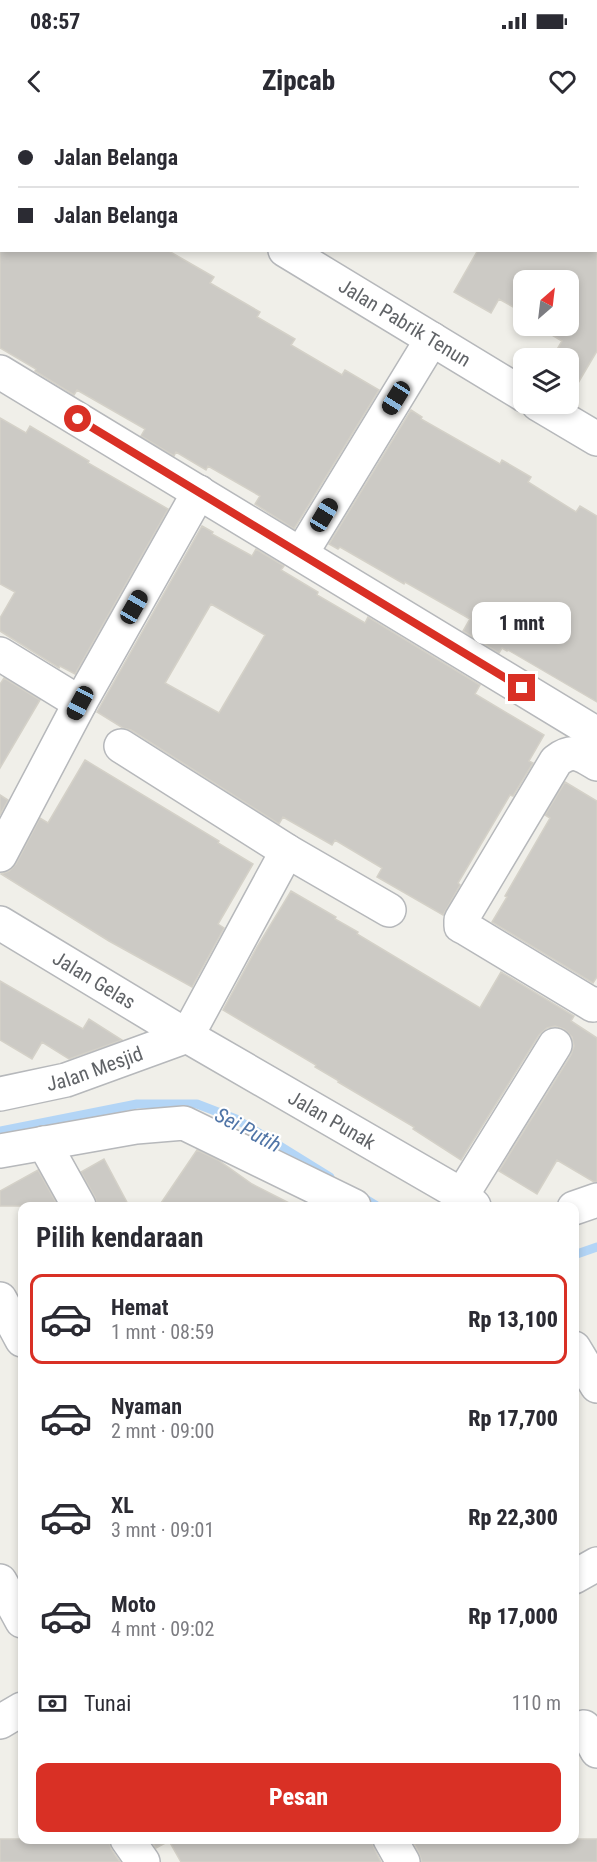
<!DOCTYPE html>
<html lang="id">
<head>
<meta charset="utf-8">
<style>
	:root { --surface:#fff; --page:#f2f2f3; --text:#2b2b33; --muted:#7c7c81; --line:#e1e1e2; --accent:#d93025 }
	body { margin:0; font-family:"Roboto Condensed",sans-serif; background:var(--page); color:var(--text); height:100vh; display:flex; flex-direction:column; font-size:22px; white-space:nowrap }
	* { box-sizing:border-box; margin:0 }
	p { font-size:20px; color:var(--muted) }
	.icon { flex:none; width:33px; height:33px; fill:none; stroke:currentColor; stroke-width:2; stroke-linecap:round; stroke-linejoin:round }
	.map { position:relative; flex:1; overflow:hidden }
	.sheet { position:absolute; left:18px; top:1082px; width:561px; height:642px; display:flex; flex-direction:column; background:var(--surface); border-radius:12px; box-shadow:0 3px 9px #0003 }
	.sheet>* { flex:none }
	.hud { position:absolute; left:0px; top:0px; width:597px; height:132px; box-shadow:0 3px 9px #0003; display:grid; align-content:center; height:132px; padding:0 18px; background:var(--surface) }
	.needle { width:39px; rotate:28deg }
	.tools { position:absolute; left:513px; top:150px; display:grid; gap:12px }
	.tools a { display:grid; place-items:center; width:66px; height:66px; border-radius:12px; background:var(--surface); box-shadow:0 3px 9px #0003; font-size:30px }
	.end { position:absolute; width:27px; height:27px; margin:-14px; border:8px solid #d93025; background:#fff; box-shadow:0 0 0 3px #fff }
	.from { border-radius:50% }
	.bubble { position:absolute; height:42px; border-radius:12px; background:var(--surface); box-shadow:0 3px 9px #0003; font-size:20px; font-weight:800; line-height:42px; text-align:center }
	.car { position:absolute; width:18px; height:36px; margin:-18px -9px; border-radius:8px; box-shadow:0 0 4px 2px #0007; background:linear-gradient(#222 24%,#8ab4d8 0 40%,#222 0 76%,#8ab4d8 0 86%,#222 0) }
	.hud b { display:flex; align-items:center; gap:21px; height:57px; font-size:22px }
	.hud b+b { border-top:2px solid var(--line) }
	.hud i { width:15px; height:15px; background:var(--text) }
	ul { padding:0; list-style:none }
	li { display:flex; align-items:center; gap:18px; height:90px; margin:0 12px 9px; padding:0 6px; border:3px solid transparent; border-radius:12px }
	li div { flex:1 }
	li b { display:block; font-size:22px }
	li em { font-style:normal; font-weight:800 }
	li.on { border-color:var(--accent) }
	li>.icon { width:54px; height:54px; stroke-width:1.5 }
	h2 { padding:0 18px; font-size:27px; line-height:72px }
	.pay { display:flex; align-items:center; gap:15px; height:66px; padding:0 18px; font-size:22px }
	.pay p { margin-inline-start:auto }
	.button { display:flex; gap:12px; margin-top:auto; padding:12px 18px }
	.button a { flex:1; height:69px; border-radius:12px; background:var(--accent); color:#fff; font-size:24px; font-weight:800; line-height:69px; text-align:center }
	.status { display:flex; justify-content:space-between; align-items:center; height:42px; padding:0 30px; background:var(--surface); direction:ltr }
	.status svg { height:16px; fill:currentColor }
	header { display:flex; justify-content:space-between; align-items:center; height:78px; padding:0 18px; background:var(--surface); font-size:27px; font-weight:800 }
	.map>svg:first-child { display:block }
	.lines { fill:none; stroke-linecap:round; stroke-linejoin:round }
	.stream { stroke:#b3d5f6; stroke-width:9 }
	.building { fill:#cccac5; stroke:#d4d1c8; stroke-width:1.5; fill-rule:evenodd }
	.minor-casing { stroke:#b6b8bb; stroke-width:36 }
	.minor { stroke:#fff; stroke-width:33 }
	.route { stroke:#d93025; stroke-width:8 }
	.labels { text-anchor:middle; stroke-width:4.5; stroke-linejoin:round; paint-order:stroke }
	.street-label { font-size:20px; fill:#606367; stroke:#fff }
	.water-label { font-size:21px; font-style:italic; fill:#5075a7; stroke:#fff }
</style>
</head>
<body>
<div class="status"><b>08:57</b><svg viewBox="0 0 49 12"><path d="M0 12V9h3v3zM5 12V6h3v6zM10 12V3h3v9zM15 12V0h3v12zM26 1h20v11H26zM47 4h2v5h-2z"/></svg></div>
<header><svg class="icon" aria-label="back" viewBox="0 0 24 24"><path d="M15 5l-7 7 7 7"/></svg>Zipcab<svg class="icon" aria-label="heart" viewBox="0 0 24 24"><path d="M12 20l-8-8c-3-5 5-10 8-4 3-6 11-1 8 4z"/></svg></header>
<div class="map">
<svg width="597" height="1742" viewBox="0 0 597 1742">
	<rect width="100%" height="100%" fill="#f0efe9"/>
	<g class="lines">
		<path class="stream" d="M0 1011 137 984H197L236 999 330 1057
			M359 1075 377 1086
			M574 1135 597 1127"/>
	</g>
	<path class="building" d="M0 130H167L214 157 210 163 260 192 257 197 295 219 291 225 342 255 345 250 379 270 294 409 255 384 260 376 208 346 206 350 176 332 174 336 141 316 145 309 77 270 74 275 35 251 36 249 0 228Z
		M478 130H597V231L568 280V238H552L562 221 545 211 547 207 545 206H568V160H524V193L499 179 491 193 454 172Z
		M411 290 422 297 421 299 500 344 502 340 531 357 528 362 576 392 580 386 597 396V582L508 530 507 531 502 528 499 533 463 511 470 499 405 462 404 464 340 427 338 429 329 424Z
		M0 298 26 313 30 306 89 341 88 343 168 389 75 554 60 546 59 548 0 511V498L15 472 0 464Z
		M202 406 213 412 212 414 252 436 256 429 284 446 281 450 318 472 317 475 365 503 368 497 480 565 475 574 544 615 529 641 533 643 513 676 510 675 458 763 460 765 443 795 377 757 382 748 335 720 332 725 283 697 279 704 131 610 123 608 97 592ZM211 484 265 515 219 593 165 563Z
		M4 558 40 580 0 648V564Z
		M85 640 219 721 218 723 253 744 218 804 224 808 192 867 109 821 1 754 9 751 16 744 40 698 48 703Z
		M565 662 597 681V857L593 863 492 802 507 777 505 776 550 698 545 695Z
		M0 675 8 680 0 695Z
		M291 771 336 797 335 799 358 812 357 814 480 888 501 852 574 896 571 901 597 918V1062H594L557 1040 537 1074 499 1051 571 935 574 926 572 917 564 909 555 906 547 908 539 915 461 1040 413 1009 414 1007 338 962 339 961 315 947 316 945 223 890 257 827Z
		M0 861 83 909 89 899 122 920 69 939 42 922 32 939 0 920Z
		M197 1030 218 1040 252 1064 295 1086H159Z
		M104 1039 129 1086H98L95 1077 81 1052Z
		M38 1050 58 1086H0V1071Z
		M0 1719H109L111 1729 120 1742H0Z
		M150 1719H371L374 1728 381 1742H181L169 1721 156 1728Z
		M412 1719H597V1742H422L419 1733Z"/>
	<g class="lines">
		<g class="minor-casing">
			<g id="minor">
				<path d="M68 0 71 2"/>
				<path id="s1" d="M285 130 524 275"/>
				<path d="M0 252 597 614"/>
				<path d="M538 284 597 319"/>
				<path d="M301 434 432 219"/>
				<path d="M0 534 80 583"/>
				<path d="M121 626 287 731 389 790"/>
				<path d="M597 644C580 634 573 628 556 641L461 800V806L467 809 593 885 597 884"/>
				<path d="M0 735 80 583 199 372"/>
				<path id="s2" d="M0 803 187 916 462 1075 474 1086"/>
				<path d="M187 916 287 731"/>
				<path id="s3" d="M0 974 66 960 187 916"/>
				<path d="M44 1023 79 1086"/>
				<path d="M0 1031 136 1007 184 1003 354 1086"/>
				<path d="M462 1075 555 925"/>
				<path d="M574 1088 597 1080"/>
				<path d="M0 1179 22 1220"/>
				<path d="M574 1228 597 1266"/>
				<path d="M574 1457 597 1444"/>
				<path d="M0 1461 22 1501"/>
				<path d="M0 1602 22 1589"/>
				<path d="M584 1607 597 1631"/>
				<path d="M127 1719 143 1742"/>
				<path d="M390 1719 403 1742"/>
			</g>
		</g>
		<use href="#minor" class="minor"/>
	</g>
	<g class="lines">
		<path class="route" d="M78 299 522 568"/>
	</g>
	<g class="labels">
		<g class="street-label">
			<text dy="7" stroke="none"><textPath href="#s1" startOffset="140">Jalan Pabrik Tenun</textPath></text>
			<text dy="7" stroke="none"><textPath href="#s2" startOffset="110">Jalan Gelas</textPath></text>
			<text dy="7" stroke="none"><textPath href="#s3" startOffset="98">Jalan Mesjid</textPath></text>
			<text dy="7" stroke="none"><textPath href="#s2" startOffset="386">Jalan Punak</textPath></text>
		</g>
		<g class="water-label">
			<text transform="translate(248 1010) rotate(28)" y="7">Sei Putih</text>
		</g>
	</g>
</svg>
<div class="tools">
<a><svg class="needle" viewBox="-14 -14 28 28"><path d="M0-13l5 13h-10z" fill="#e53935"/><path d="M0 13l5-13h-10z" fill="#7c7c81"/></svg></a>
<a><svg class="icon" aria-label="layers" viewBox="0 0 24 24"><path d="M12 4l9 5-9 5-9-5zM3 14l9 5 9-5"/></svg></a>
</div>
<i class="end from" style="left:78px;top:299px"></i>
<i class="end" style="left:522px;top:568px"></i>
<div class="bubble" style="left:472px;top:482px;width:99px">1 mnt</div>
<i class="car" style="left:396px;top:278px;rotate:212deg"></i>
<i class="car" style="left:324px;top:395px;rotate:31deg"></i>
<i class="car" style="left:134px;top:487px;rotate:30deg"></i>
<i class="car" style="left:80px;top:583px;rotate:208deg"></i>
<div class="hud">
<b><i class="from"></i>Jalan Belanga</b>
<b><i></i>Jalan Belanga</b>
</div>
<section class="sheet">
<h2>Pilih kendaraan</h2>
<ul>
<li class="on"><svg class="icon" aria-label="car" viewBox="0 0 24 24"><path d="M5 17H2v-5l4-1 3-4h7l3 4 3 1v5h-3M9 17h6M6 11h13"/><circle cx="7" cy="17" r="2"/><circle cx="17" cy="17" r="2"/></svg><div><b>Hemat</b><p>1 mnt · 08:59</p></div><em>Rp 13,100</em></li>
<li><svg class="icon" aria-label="car" viewBox="0 0 24 24"><path d="M5 17H2v-5l4-1 3-4h7l3 4 3 1v5h-3M9 17h6M6 11h13"/><circle cx="7" cy="17" r="2"/><circle cx="17" cy="17" r="2"/></svg><div><b>Nyaman</b><p>2 mnt · 09:00</p></div><em>Rp 17,700</em></li>
<li><svg class="icon" aria-label="car" viewBox="0 0 24 24"><path d="M5 17H2v-5l4-1 3-4h7l3 4 3 1v5h-3M9 17h6M6 11h13"/><circle cx="7" cy="17" r="2"/><circle cx="17" cy="17" r="2"/></svg><div><b>XL</b><p>3 mnt · 09:01</p></div><em>Rp 22,300</em></li>
<li><svg class="icon" aria-label="car" viewBox="0 0 24 24"><path d="M5 17H2v-5l4-1 3-4h7l3 4 3 1v5h-3M9 17h6M6 11h13"/><circle cx="7" cy="17" r="2"/><circle cx="17" cy="17" r="2"/></svg><div><b>Moto</b><p>4 mnt · 09:02</p></div><em>Rp 17,000</em></li>
</ul>
<div class="pay"><svg class="icon" aria-label="cash" viewBox="0 0 24 24"><path d="M3 7h18v10H3z"/><circle cx="12" cy="12" r="2"/></svg>Tunai<p>110 m</p></div>
<div class="button"><a>Pesan</a></div>
</section>
</div>
</body>
</html>
